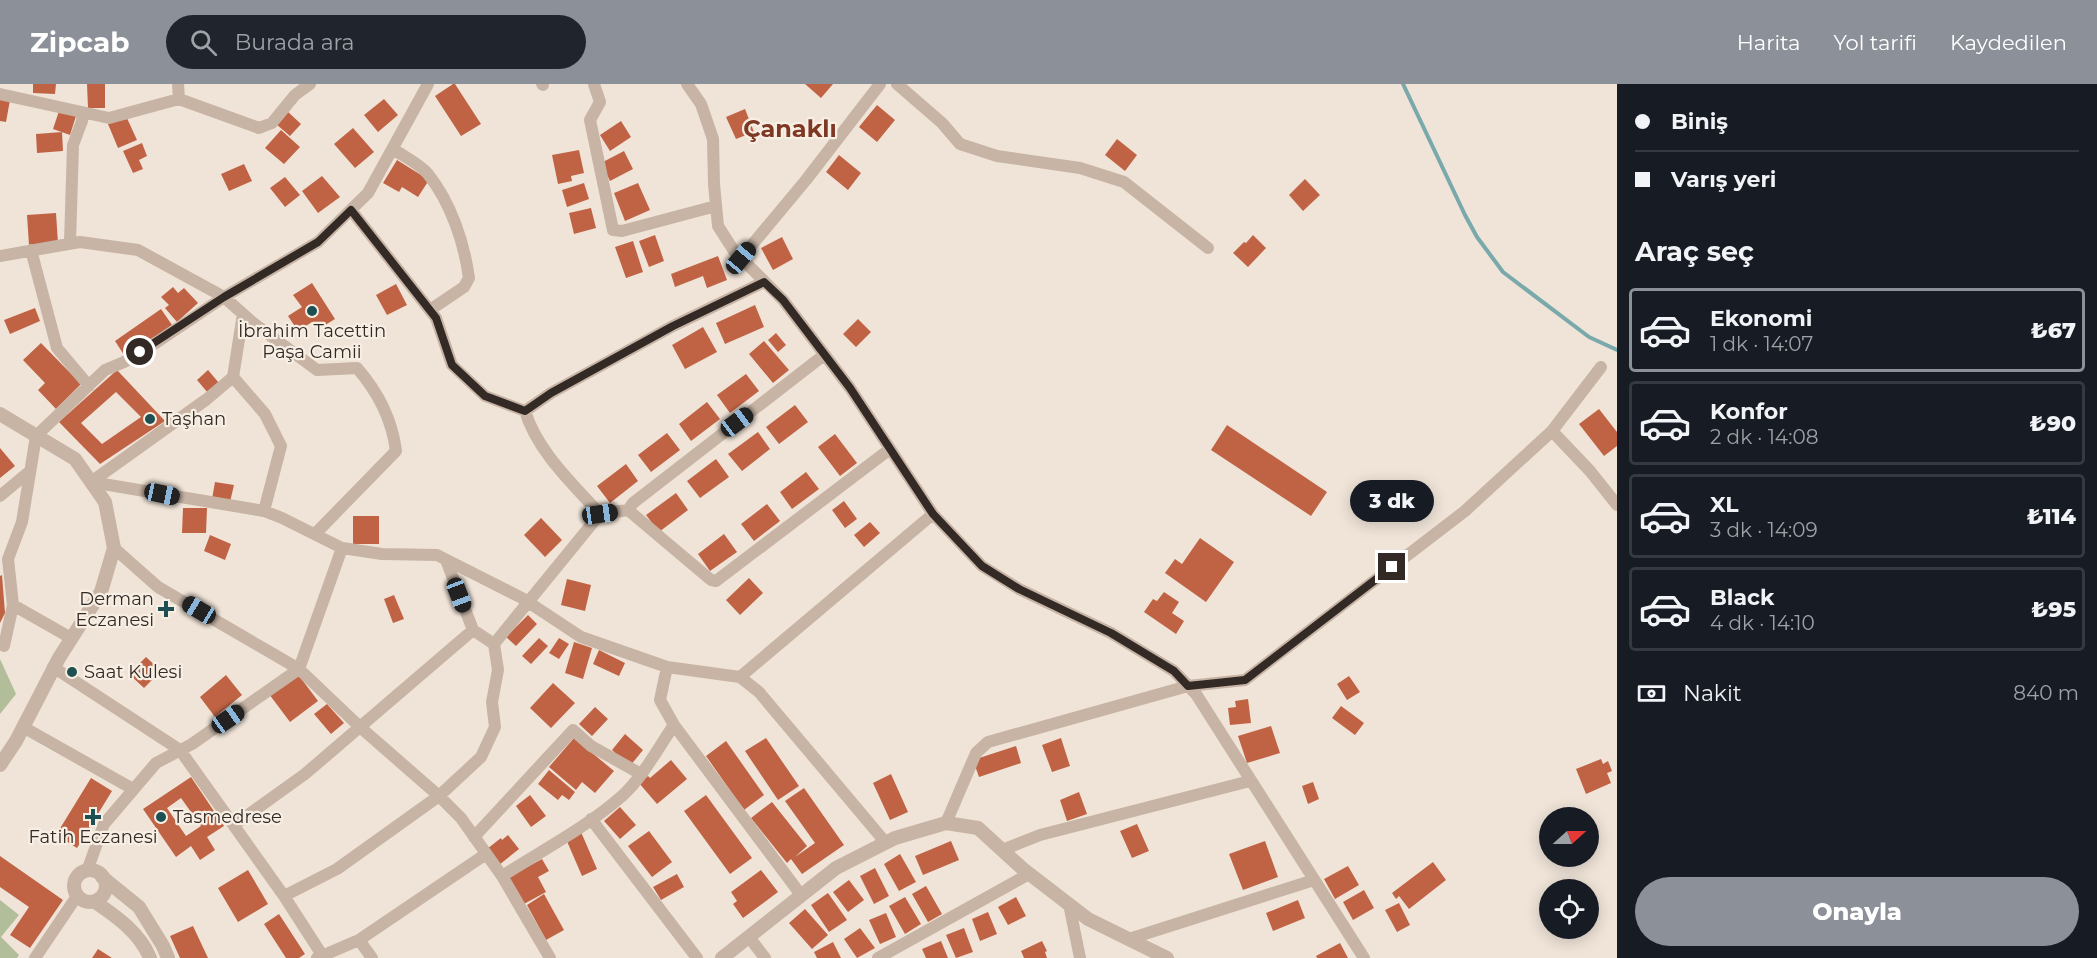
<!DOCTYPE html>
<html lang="tr">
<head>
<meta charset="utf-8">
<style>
	:root { --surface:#171b24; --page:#20242c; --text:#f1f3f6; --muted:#9ea1a6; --line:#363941; --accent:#8c9099 }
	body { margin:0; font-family:Montserrat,sans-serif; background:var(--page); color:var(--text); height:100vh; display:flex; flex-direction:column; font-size:22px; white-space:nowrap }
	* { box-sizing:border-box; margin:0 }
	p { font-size:20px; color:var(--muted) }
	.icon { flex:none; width:33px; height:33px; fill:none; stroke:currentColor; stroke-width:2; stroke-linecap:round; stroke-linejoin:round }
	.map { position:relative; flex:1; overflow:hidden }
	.side { display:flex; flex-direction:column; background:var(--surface); width:480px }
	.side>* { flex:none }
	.banner { display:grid; align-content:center; height:132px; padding:0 18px; background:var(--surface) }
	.needle { width:39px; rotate:69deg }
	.tools { position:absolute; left:1539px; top:723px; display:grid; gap:12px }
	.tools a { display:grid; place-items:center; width:60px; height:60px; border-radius:50%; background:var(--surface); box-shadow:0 3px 15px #0003; font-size:30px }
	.end { position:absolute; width:27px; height:27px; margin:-14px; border:8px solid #332a26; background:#fff; box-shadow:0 0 0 3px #fff }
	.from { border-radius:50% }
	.bubble { position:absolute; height:42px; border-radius:21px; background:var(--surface); box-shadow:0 3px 15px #0003; font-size:20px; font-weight:800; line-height:42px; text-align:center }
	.car { position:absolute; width:18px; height:36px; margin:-18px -9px; border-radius:8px; box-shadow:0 0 4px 2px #0007; background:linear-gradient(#222 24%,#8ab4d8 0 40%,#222 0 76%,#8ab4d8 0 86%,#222 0) }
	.banner b { display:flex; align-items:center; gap:21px; height:57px; font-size:22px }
	.banner b+b { border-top:2px solid var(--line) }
	.banner i { width:15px; height:15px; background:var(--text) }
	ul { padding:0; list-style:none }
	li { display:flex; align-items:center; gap:18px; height:84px; margin:0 12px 9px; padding:0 6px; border:3px solid var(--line); border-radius:6px }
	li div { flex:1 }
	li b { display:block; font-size:22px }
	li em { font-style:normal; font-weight:800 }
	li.active { border-color:var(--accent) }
	li>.icon { width:54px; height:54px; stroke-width:1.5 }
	h2 { padding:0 18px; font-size:27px; line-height:72px }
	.pay { display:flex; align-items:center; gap:15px; height:66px; padding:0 18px; font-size:22px }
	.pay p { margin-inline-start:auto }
	.cta { display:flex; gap:12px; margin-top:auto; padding:12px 18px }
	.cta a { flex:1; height:69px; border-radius:36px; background:var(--accent); color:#fff; font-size:24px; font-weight:800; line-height:69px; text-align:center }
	header { display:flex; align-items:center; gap:36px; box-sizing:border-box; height:84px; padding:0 30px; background:var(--accent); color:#fff }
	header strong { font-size:28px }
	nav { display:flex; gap:33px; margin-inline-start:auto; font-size:21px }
	.search { width:420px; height:54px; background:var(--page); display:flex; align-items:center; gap:15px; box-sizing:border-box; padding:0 21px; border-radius:33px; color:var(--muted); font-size:22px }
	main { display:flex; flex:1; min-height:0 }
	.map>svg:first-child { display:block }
	.green { fill:#b2be99 }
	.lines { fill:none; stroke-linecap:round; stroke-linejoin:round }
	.stream { stroke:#79a9ab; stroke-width:4 }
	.building { fill:#c06345; fill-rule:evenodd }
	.minor { stroke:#c7b4a5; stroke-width:12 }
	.tertiary { stroke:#c7b4a5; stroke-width:14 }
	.route { stroke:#332a26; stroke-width:8 }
	.poi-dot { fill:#1e4f52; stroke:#f8efe4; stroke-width:2 }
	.labels { text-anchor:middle; stroke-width:4.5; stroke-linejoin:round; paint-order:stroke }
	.poi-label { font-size:18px; fill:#332a26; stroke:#f8efe4; text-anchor:start }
	.district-label { font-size:24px; font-weight:bold; fill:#7e3823; stroke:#f8efe4 }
</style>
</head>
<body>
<header>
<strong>Zipcab</strong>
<div class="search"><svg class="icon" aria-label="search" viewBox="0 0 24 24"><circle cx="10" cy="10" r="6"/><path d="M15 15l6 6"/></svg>Burada ara</div>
<nav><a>Harita</a><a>Yol tarifi</a><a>Kaydedilen</a></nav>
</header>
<main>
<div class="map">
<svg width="1617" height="874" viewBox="0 0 1617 874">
	<rect width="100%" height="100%" fill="#f0e4d8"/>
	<path class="green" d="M0 575 16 610 0 630Z
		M0 816 19 831 1 853 19 871 17 874H0Z"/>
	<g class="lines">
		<path class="stream" d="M1403 0 1465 131 1477 153 1503 188 1589 253 1617 266"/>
	</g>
	<path class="building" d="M33 0H56L55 10 33 9Z
		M87 0H105V24H88Z
		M453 0H455L481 40 461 52 435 12Z
		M805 0H833L821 14Z
		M0 14 10 16 6 38 0 37Z
		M384 15 398 31 378 48 364 31Z
		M877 21 895 36 877 58 859 43Z
		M745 25 754 48 736 55 726 33Z
		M59 27 76 32 70 51 53 45Z
		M287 27 301 40 290 52 276 40Z
		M126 32 137 56 118 64 108 40Z
		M621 37 631 53 610 67 600 51Z
		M353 44 374 68 355 84 334 60Z
		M281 46 300 63 284 80 265 64Z
		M62 48 63 67 37 69 36 50Z
		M1117 55 1137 71 1125 87 1105 71Z
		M142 59 147 72 139 76 143 85 133 89 123 67Z
		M579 66 584 89 571 92 572 97 558 100 552 71Z
		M624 67 633 85 610 97 601 79Z
		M839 71 861 89 848 106 826 88Z
		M397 76 429 96 418 113 402 103 399 108 383 99Z
		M244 80 252 97 229 107 221 90Z
		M322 92 340 113 318 129 302 107Z
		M285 93 300 111 285 123 270 104Z
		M1305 95 1320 111 1303 127 1289 111Z
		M584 99 589 115 567 123 562 106Z
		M638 99 650 126 625 137 614 109Z
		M591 124 596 144 574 150 569 129Z
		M56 129 58 159 29 161 27 131Z
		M655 151 664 177 649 183 639 157Z
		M1253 151 1266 164 1248 183 1233 169 1244 158 1246 159Z
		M782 153 793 175 773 186 761 164Z
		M633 157 643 188 626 194 615 163Z
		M718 172 727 196 707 204 703 192 675 203 671 190Z
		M312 199 335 235 317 246 312 238 298 247 288 232 302 223 293 211Z
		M396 200 407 221 387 231 376 211Z
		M173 203 178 209 184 204 198 219 177 238 165 224 169 221 161 213Z
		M755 221 764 243 725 260 716 239Z
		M35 224 40 237 10 250 4 236Z
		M161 225 172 241 126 274 115 257Z
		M858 235 871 248 856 263 843 250Z
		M703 243 717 268 685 285 672 261Z
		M776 249 786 261 778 268 768 256Z
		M764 257 789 286 773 299 749 270Z
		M41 259 81 300 56 325 38 306 45 299 23 276Z
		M117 286 165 337 100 380 59 338ZM116 308 141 333 102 360 81 339Z
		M208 286 219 299 208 309 197 296Z
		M746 290 759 307 730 329 717 311Z
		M707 318 720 335 691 357 679 340Z
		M795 321 808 338 779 360 766 343Z
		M1599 325 1617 348V362L1604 372 1579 340Z
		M1227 341 1327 408 1311 432 1211 366Z
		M758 348 770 365 742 387 728 370Z
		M667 349 680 366 651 388 638 371Z
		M835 350 857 379 840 392 818 363Z
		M0 364 15 382 0 394Z
		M716 375 729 393 700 414 687 397Z
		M626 380 638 397 610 419 597 402Z
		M806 388 819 405 792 425 780 408Z
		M215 398 234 401 230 418 212 415Z
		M676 409 688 426 659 448 646 431Z
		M844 417 857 435 845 444 832 426Z
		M767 420 780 437 754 457 741 440Z
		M183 424H207L206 449H182Z
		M353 432H379V460H353Z
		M541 434 562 456 545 473 524 451Z
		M870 438 880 449 864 463 854 451Z
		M724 450 737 468 710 487 698 470Z
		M210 451 231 460 225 476 204 467Z
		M1200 454 1234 478 1206 518 1165 489 1175 475 1182 480Z
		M2 491 5 529 0 539V492Z
		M749 494 763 509 740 531 726 516Z
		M567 495 591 501 585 527 561 521Z
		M1164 508 1179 518 1172 529 1184 537 1176 550 1144 528 1153 515 1157 517Z
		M394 511 404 535 393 539 384 515Z
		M528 531 537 540 516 562 506 553Z
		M539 554 548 562 531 580 522 572Z
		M559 554 569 560 559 575 549 569Z
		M574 558 592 564 583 595 565 589Z
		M599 566 625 579 619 592 593 580Z
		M146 573 161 587 144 604 129 590Z
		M297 589 318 617 290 638 269 610Z
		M226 591 242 611 215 633 200 613Z
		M1349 592 1360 608 1347 616 1337 600Z
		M553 599 575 619 551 644 530 624Z
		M1248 615 1251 639 1230 641 1228 624 1236 623 1235 617Z
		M327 620 344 639 331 650 314 630Z
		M1341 622 1364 639 1355 651 1332 634Z
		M595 623 608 635 592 652 579 640Z
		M1271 642 1280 669 1247 679 1238 652Z
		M625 650 643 666 630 682 612 666Z
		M574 654 614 687 595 709 582 698 576 706 549 683Z
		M766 654 799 702 778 716 745 667Z
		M1061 654 1070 682 1052 688 1042 661Z
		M726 657 764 711 744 726 706 672Z
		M1016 662 1021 679 979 693 973 676Z
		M1601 675 1603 680 1608 677 1612 687 1607 689 1611 699 1586 710 1576 685Z
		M671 676 687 695 657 720 639 699 648 692 650 694Z
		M549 686 575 708 569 716 562 711 558 716 538 700Z
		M891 690 908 728 890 736 873 699Z
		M191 693 224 742 207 753 215 766 200 776 191 762 176 773 143 725ZM181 714 201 742 186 752 167 724Z
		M91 694 112 707 77 764 56 751Z
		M1313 698 1319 715 1308 720 1302 702Z
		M804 704 844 761 802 790 791 775 787 779 751 734 772 718 807 762 795 773 815 759 785 717Z
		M1079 708 1087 730 1067 737 1060 716Z
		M530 711 546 732 531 743 516 722Z
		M706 711 752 774 730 790 684 727Z
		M620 723 636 741 620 755 604 737Z
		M1137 740 1149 767 1132 774 1120 747Z
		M649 747 672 778 652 793 628 762Z
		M581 748 597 785 582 792 566 755Z
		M508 751 519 765 499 781 487 765 501 754 502 756Z
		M951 757 959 776 923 791 915 772Z
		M1265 757 1278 793 1243 806 1229 770Z
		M900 770 916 798 899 807 884 780Z
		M0 772 63 816 30 864 10 851 29 823 0 803Z
		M542 775 549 787 538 793 546 808 522 821 507 794Z
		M1433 778 1446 796 1409 825 1399 812 1396 815 1392 809Z
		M1348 782 1359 801 1335 815 1324 795Z
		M875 784 889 812 874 820 860 792Z
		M248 786 268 820 238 838 218 804Z
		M761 786 778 808 743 834 733 820 737 817 731 808Z
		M677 790 684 803 661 816 653 803Z
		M849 796 864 816 848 828 833 808Z
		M926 802 942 830 928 838 912 810Z
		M1364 806 1374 824 1353 836 1343 818Z
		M828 809 847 836 829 848 811 821Z
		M544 810 564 846 546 856 527 821Z
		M905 813 921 840 905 850 889 822Z
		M1016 813 1026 832 1008 841 998 823Z
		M1298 816 1305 834 1273 847 1266 829Z
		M1399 819 1410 841 1397 848 1385 826Z
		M805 825 828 851 812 865 789 839Z
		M988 828 997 850 980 857 972 835Z
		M886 829 896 853 880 860 869 836Z
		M279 830 305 870 299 874H286L264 840Z
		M193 842 208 874H180L170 852Z
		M860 844 875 864 857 874 844 855Z
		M964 844 973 868 956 874 946 851Z
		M941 857 948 874H926L922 865Z
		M1042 857 1047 867 1045 868 1047 874H1024L1021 867Z
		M833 858 841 874H817L814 868Z
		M1340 859 1348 874H1317L1316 872Z
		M98 865 112 874H92Z"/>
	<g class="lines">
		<path class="minor" d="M542 0 543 1
			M594 0 600 18 590 36 613 146 622 147 716 122
			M687 0 701 20 713 55 714 100 718 142 734 167 783 216 850 304 933 430 982 482 1019 505 1111 549 1174 587 1196 610 1364 874
			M897 0 942 39 960 60 997 72 1080 84 1124 98 1208 164
			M0 10 109 34 179 15 178 0
			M179 15 259 44 272 39 295 11 310 0
			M393 65C403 72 420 80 428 90 451 119 464 158 469 194L464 203 430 226
			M351 126 436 234 452 281 485 312 525 327
			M70 159 73 61 82 37 83 29
			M31 166 57 264 89 302
			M0 172 80 158 138 166 224 213 252 238 317 286 357 284C378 308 392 335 396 367L315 450
			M741 174 806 96 880 0
			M233 293 265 330 281 362 264 427
			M525 327 551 309 673 242 764 198
			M525 327C537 367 573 400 600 430
			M1552 347 1590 387 1617 421
			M91 398 264 427 282 434 342 464 382 470 437 471 522 514 581 553 667 583 740 593 759 608 886 759
			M91 398 207 315 233 293 243 230
			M0 412 30 387
			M628 426 711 496 716 497 890 365
			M114 464 158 503 299 585 360 643 439 712 461 734 502 792 550 874
			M13 521 71 554
			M494 560 600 430 628 426 633 419 824 271
			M4 562 13 521 8 475 22 438 36 352 105 286 124 278 157 258 224 213 318 158 368 109 428 0
			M53 583 180 666 284 812 324 874
			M667 583 660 616 674 641 801 811
			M740 593 933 430
			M23 643 133 705
			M591 735 697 874
			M946 739 976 669 988 658 1188 602 1245 596 1465 427 1552 347 1601 283
			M234 741 305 690 473 546
			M474 753 573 646 591 662 641 690
			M1002 766 1040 751 1250 697
			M87 787 104 740 156 679 192 660 299 585 342 464
			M502 792C541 767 587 743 622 712 643 693 658 664 674 641
			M284 812 337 785 439 712 481 673 495 643 492 618 498 586 494 560 473 546 446 476
			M1069 820 1080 874
			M749 853 765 874
			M1129 855 1314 796
			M359 856 372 874
			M35 874 77 812
			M317 874 359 856 486 770
			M878 874 1029 790"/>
		<path class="tertiary" d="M0 330 75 375 105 418 114 464 101 508 59 574 16 657 0 681
			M74 802a16 16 0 1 1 32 0a16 16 0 1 1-32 0Z
			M102 793 139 823 163 862 168 874
			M95 818C116 832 140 849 150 874
			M722 874 836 784 895 754 946 739 978 744 1023 785 1088 835 1167 874"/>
	</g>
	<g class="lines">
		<path class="route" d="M140 268 224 213 318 158 351 126 436 234 452 281 485 312 525 327 551 309 673 242 764 198 783 216 850 304 933 430 982 482 1019 505 1111 549 1174 587 1188 602 1245 596 1392 483"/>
	</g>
	<g class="poi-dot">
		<circle cx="312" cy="227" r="6"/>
		<circle cx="150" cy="335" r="6"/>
		<path d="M163 516h6v6h6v6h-6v6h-6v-6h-6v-6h6z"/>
		<circle cx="72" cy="588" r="6"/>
		<path d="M90 724h6v6h6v6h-6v6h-6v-6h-6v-6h6z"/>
		<circle cx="161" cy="733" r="6"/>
	</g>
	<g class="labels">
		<g class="poi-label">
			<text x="312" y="253" text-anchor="middle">İbrahim Tacettin<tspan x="312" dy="21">Paşa Camii</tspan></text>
			<text x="162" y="341">Taşhan</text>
			<text x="154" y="521" text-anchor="end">Derman<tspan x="154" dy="21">Eczanesi</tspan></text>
			<text x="84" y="594">Saat Kulesi</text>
			<text x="173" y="739">Tasmedrese</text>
			<text x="93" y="759" text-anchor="middle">Fatih Eczanesi</text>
		</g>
		<g class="district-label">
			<text x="790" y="53">Çanaklı</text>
		</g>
	</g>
</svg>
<div class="tools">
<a><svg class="needle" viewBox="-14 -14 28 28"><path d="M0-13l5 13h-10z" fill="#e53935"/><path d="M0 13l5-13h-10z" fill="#9ea1a6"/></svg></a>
<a><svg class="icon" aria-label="locate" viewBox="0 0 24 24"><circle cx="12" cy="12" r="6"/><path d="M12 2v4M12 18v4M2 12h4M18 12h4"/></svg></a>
</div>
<i class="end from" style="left:140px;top:268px"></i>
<i class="end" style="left:1392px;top:483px"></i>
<div class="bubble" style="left:1350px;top:396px;width:84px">3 dk</div>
<i class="car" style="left:741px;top:174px;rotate:40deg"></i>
<i class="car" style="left:737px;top:338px;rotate:53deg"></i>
<i class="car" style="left:162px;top:410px;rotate:102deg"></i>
<i class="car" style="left:600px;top:430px;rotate:82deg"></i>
<i class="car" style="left:459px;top:511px;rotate:159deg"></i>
<i class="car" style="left:199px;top:526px;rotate:301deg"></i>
<i class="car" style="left:228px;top:635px;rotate:55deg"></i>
</div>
<section class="side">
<div class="banner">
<b><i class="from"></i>Biniş</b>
<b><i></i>Varış yeri</b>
</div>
<h2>Araç seç</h2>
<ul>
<li class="active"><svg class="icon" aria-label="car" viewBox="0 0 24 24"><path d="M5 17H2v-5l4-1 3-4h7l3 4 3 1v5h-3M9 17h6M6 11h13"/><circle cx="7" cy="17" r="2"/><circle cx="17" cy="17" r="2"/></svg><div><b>Ekonomi</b><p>1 dk · 14:07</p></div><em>₺67</em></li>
<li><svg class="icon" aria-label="car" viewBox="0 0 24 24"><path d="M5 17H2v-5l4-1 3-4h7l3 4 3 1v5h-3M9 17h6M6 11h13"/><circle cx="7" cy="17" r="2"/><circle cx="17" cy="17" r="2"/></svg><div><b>Konfor</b><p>2 dk · 14:08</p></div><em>₺90</em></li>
<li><svg class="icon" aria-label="car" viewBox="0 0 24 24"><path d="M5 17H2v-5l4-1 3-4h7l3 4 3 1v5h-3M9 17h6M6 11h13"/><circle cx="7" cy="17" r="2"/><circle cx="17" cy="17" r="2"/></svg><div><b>XL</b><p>3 dk · 14:09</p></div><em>₺114</em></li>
<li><svg class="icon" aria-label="car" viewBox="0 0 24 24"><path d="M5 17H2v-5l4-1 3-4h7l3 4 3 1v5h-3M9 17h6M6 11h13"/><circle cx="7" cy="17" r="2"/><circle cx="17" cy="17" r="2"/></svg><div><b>Black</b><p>4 dk · 14:10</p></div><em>₺95</em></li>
</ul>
<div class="pay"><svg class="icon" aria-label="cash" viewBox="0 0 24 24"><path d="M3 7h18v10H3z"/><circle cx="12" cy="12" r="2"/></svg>Nakit<p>840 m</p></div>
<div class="cta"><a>Onayla</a></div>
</section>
</main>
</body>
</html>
